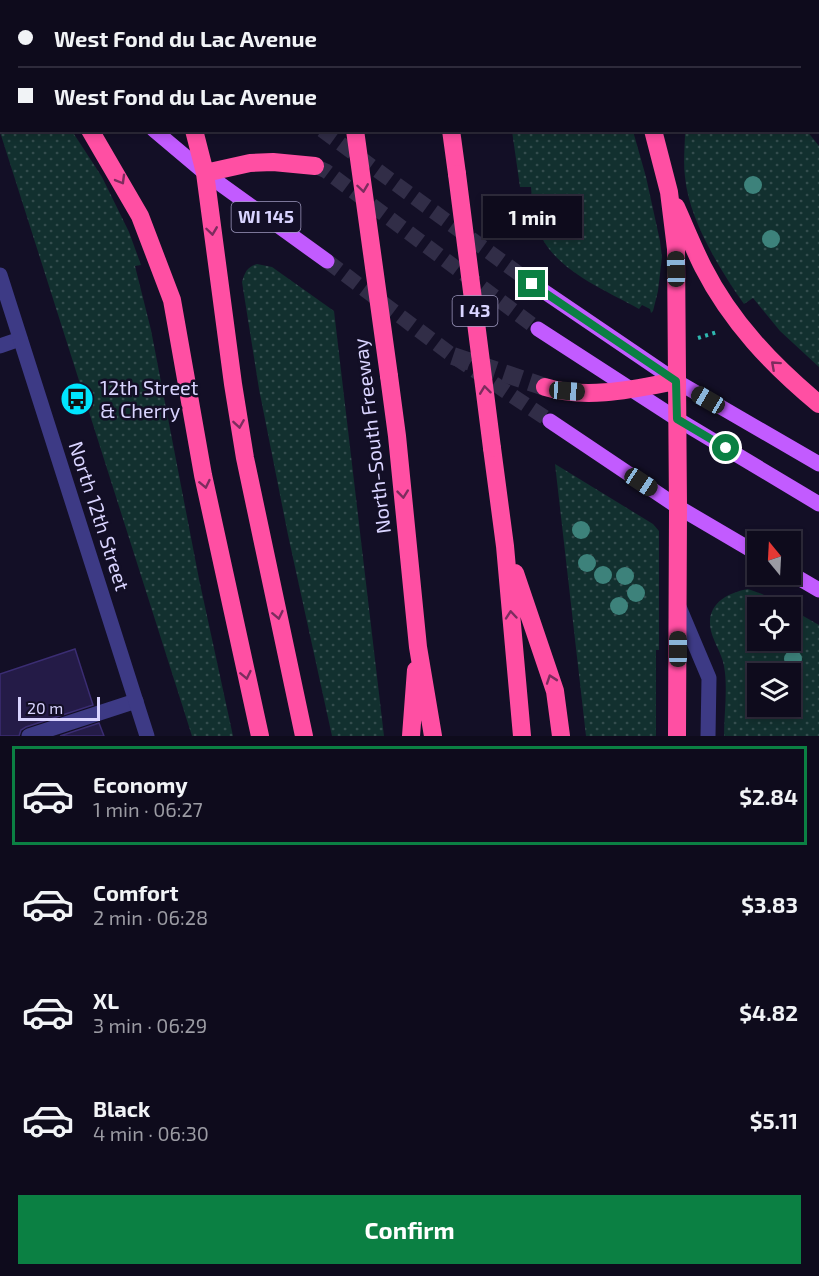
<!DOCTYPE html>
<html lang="en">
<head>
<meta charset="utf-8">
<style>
	:root { --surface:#0e0b1c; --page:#1c1929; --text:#f1f3f6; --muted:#9b9ba3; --line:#2e2b3b; --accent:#0b8043 }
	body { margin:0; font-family:"Exo 2",sans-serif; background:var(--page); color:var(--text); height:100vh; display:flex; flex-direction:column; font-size:22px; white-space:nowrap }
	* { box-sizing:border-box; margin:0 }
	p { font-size:20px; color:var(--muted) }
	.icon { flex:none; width:33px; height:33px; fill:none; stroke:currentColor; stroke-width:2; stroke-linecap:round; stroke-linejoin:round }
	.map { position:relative; height:736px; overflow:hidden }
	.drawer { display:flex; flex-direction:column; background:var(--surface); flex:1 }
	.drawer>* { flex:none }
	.top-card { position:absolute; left:0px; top:0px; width:819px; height:132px; box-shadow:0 3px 9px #0003,0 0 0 2px var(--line); display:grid; align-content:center; height:132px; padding:0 18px; background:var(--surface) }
	.needle { width:39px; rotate:342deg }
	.fabs { position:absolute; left:747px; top:531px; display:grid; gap:12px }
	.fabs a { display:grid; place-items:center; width:54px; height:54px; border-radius:0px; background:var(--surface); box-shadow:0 3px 9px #0003,0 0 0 2px var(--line); font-size:30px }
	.scale { position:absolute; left:18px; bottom:15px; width:82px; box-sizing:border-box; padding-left:6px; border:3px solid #d9d4ff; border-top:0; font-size:16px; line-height:21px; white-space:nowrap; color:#d9d4ff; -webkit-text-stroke:4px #130f26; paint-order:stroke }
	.end { position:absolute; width:27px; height:27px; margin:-14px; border:8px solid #0b8043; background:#fff; box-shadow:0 0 0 3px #fff }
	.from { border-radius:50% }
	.bubble { position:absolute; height:42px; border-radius:0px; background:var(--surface); box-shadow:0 3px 9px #0003,0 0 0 2px var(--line); font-size:20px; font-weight:700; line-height:42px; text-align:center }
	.car { position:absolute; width:18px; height:36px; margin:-18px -9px; border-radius:8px; box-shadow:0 0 4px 2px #0007; background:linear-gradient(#222 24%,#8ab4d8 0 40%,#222 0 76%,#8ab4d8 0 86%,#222 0) }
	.top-card b { display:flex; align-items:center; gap:21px; height:57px; font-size:22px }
	.top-card b+b { border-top:2px solid var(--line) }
	.top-card i { width:15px; height:15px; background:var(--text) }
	ul { padding:10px 0 0; list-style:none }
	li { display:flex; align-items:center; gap:18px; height:99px; margin:0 12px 9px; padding:0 6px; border:3px solid transparent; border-radius:0px }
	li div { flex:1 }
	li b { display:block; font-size:22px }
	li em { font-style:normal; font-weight:700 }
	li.current { border-color:var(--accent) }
	li>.icon { width:54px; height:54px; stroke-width:1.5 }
	.primary-button { display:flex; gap:12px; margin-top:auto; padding:12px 18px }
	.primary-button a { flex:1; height:69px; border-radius:0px; background:var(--accent); color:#fff; font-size:24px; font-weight:700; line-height:69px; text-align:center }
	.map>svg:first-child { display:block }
	.grass { fill:url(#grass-dots); fill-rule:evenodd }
	.building { fill:#241b47; stroke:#3b2d73; stroke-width:1.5 }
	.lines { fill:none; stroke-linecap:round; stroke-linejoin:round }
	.primary-tunnel { stroke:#312d47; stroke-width:15; stroke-dasharray:15 8; stroke-linecap:butt }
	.motorway-tunnel { stroke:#312d47; stroke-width:18; stroke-dasharray:18 9; stroke-linecap:butt }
	.path { stroke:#2fb8b0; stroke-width:4; stroke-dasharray:3 4.5; stroke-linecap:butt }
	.service { stroke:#3d3a85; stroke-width:15 }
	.minor { stroke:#3d3a85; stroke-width:15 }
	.tertiary { stroke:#3d3a85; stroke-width:15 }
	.primary { stroke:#c25bff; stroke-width:15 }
	.motorway { stroke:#ff4fa3; stroke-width:18 }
	.motorway-bridge { stroke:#ff4fa3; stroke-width:18 }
	.tree { fill:#3d827b }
	.oneway { stroke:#7d2c5e }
	.route { stroke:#0b8043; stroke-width:8 }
	.labels { text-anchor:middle; stroke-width:5; stroke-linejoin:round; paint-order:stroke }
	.shield { fill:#130f26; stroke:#9e99be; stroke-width:1.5 }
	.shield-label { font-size:18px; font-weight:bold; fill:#d9d4ff }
	.poi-label { font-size:20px; fill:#d9d4ff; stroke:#130f26; text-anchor:start }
	.street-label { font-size:20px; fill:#d9d4ff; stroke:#130f26 }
</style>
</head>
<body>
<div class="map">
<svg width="819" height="736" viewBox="0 0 819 736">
	<defs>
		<pattern id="grass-dots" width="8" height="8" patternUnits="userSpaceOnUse" patternTransform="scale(1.5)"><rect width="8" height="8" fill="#12302f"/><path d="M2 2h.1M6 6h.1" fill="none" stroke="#344d4e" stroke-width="1.8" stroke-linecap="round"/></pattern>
	</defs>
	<rect width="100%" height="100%" fill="#130f26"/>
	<path class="grass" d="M0 50 2 130 72 131 102 177 129 232 141 265 135 266 151 330 199 579 233 736H192L0 132Z
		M512 131H633L646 177 660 241 662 257 658 291 653 311 651 313 650 309 642 305 639 309C604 289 553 270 538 229 533 215 532 201 531 187H520Z
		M685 131H807L819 146V367L780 331 753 298 744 304C720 270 689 220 685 177 683 162 685 146 685 131Z
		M257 264 272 267 334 311 384 736H332L288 535 259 389 242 282C245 272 247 267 257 264Z
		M555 464 653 524 659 531V650H656V736H586Z
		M748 589 762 594 787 607 758 608V640H790L791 609 819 625V736H724C724 714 728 688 724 666 722 654 714 643 711 631 705 605 726 593 748 589ZM758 674H790V706H758Z"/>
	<path class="building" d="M75 649 93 705 26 727 21 730 19 736H0V674Z
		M99 723 104 736H60Z"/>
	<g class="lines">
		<path class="primary-tunnel" d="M322 130 533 284
			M315 166 326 171 538 329
			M327 261 453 356 550 421"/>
		<path class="motorway-tunnel" d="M453 356 545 387"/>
		<path class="path" d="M698 338 717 332"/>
		<path class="service" d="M679 607 709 678 708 736
			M29 736 136 701"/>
		<path class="minor" d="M0 346 20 339"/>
		<path class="tertiary" d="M0 275 147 736"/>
		<path class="primary" d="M152 0 154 2
			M154 130 205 173 327 261
			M533 284 676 381 819 464
			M538 329 677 419 819 504
			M550 421 678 507 758 554
			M790 573 819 590"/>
		<path class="motorway" d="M175 0V2
			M337 0V2
			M432 0V2
			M618 0V2
			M0 9 2 11
			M90 130 140 216 172 300 203 475 260 736
			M194 130 205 173 233 384 245 458 304 736
			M451 130 457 174
			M653 130 669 192 676 249 678 507 677 736
			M205 173 250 163 273 162 315 166
			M676 207C685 227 693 247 703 267 731 322 772 365 819 404
			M389 376 397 436 418 647 433 736
			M545 387C587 400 634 389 676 381
			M492 448 505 546 522 736
			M515 573 555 691 561 736
			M411 736 416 670"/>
		<path class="motorway-bridge" d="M355 130 389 376
			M457 174 492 448"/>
	</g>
	<g class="tree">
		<circle cx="753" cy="185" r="9"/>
		<circle cx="771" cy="239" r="9"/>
		<circle cx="581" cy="530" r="9"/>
		<circle cx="587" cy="563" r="9"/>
		<circle cx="603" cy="575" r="9"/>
		<circle cx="625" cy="576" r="9"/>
		<circle cx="636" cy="593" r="9"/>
		<circle cx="619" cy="606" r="9"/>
		<circle cx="793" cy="659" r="9"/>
	</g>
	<defs><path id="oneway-chevron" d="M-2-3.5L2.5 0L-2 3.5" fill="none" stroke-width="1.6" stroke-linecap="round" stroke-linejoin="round" transform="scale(1.5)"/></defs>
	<g class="oneway">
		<use href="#oneway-chevron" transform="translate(121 180) rotate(60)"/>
		<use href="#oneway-chevron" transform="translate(363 188) rotate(82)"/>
		<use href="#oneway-chevron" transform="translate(212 231) rotate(82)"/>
		<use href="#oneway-chevron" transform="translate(775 365) rotate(-138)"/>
		<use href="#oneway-chevron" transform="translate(485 390) rotate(-97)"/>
		<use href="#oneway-chevron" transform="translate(239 424) rotate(81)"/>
		<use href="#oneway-chevron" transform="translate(205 484) rotate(78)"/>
		<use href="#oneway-chevron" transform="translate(403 494) rotate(84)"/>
		<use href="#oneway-chevron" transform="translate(278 615) rotate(78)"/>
		<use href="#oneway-chevron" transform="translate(511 615) rotate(-95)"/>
		<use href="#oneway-chevron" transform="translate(246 675) rotate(78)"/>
		<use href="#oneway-chevron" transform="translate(551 679) rotate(-109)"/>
	</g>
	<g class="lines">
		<path class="route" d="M532 284 676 381 677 419 726 448"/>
	</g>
	<defs>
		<g id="bus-disc" transform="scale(1.725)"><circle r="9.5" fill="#00e5ff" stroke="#130f26"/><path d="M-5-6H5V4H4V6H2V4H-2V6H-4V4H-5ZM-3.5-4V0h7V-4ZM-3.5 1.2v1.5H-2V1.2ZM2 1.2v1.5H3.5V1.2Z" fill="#111"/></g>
	</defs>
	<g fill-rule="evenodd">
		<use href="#bus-disc" x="77" y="399"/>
	</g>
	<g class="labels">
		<g class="shield">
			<rect x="231.5" y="202" width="69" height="30" rx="4.5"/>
			<rect x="452.5" y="296" width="45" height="30" rx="4.5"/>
		</g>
		<g class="shield-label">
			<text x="266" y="223">WI 145</text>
			<text x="475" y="317">I 43</text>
		</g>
		<g class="poi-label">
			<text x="100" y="395">12th Street<tspan x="100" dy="23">&amp; Cherry</tspan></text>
		</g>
		<g class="street-label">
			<text transform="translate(372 436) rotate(-97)" y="7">North-South Freeway</text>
			<text transform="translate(99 516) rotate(72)" y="7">North 12th Street</text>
		</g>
	</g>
</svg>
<div class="fabs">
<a><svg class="needle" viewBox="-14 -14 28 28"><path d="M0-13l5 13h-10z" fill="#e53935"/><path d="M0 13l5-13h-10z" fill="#9b9ba3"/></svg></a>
<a><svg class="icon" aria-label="locate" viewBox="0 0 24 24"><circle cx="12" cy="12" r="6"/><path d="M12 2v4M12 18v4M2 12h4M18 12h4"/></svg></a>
<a><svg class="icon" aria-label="layers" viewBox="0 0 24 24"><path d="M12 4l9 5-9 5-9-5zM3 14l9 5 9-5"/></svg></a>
</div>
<div class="scale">20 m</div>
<i class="end from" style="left:726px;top:448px"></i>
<i class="end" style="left:532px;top:284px"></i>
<div class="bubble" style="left:483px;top:196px;width:99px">1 min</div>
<i class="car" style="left:676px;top:269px;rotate:359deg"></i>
<i class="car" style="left:567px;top:391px;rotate:94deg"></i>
<i class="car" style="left:708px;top:400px;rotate:300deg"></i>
<i class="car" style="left:641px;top:482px;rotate:123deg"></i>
<i class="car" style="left:678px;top:649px;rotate:0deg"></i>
<div class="top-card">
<b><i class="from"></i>West Fond du Lac Avenue</b>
<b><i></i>West Fond du Lac Avenue</b>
</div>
</div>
<section class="drawer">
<ul>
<li class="current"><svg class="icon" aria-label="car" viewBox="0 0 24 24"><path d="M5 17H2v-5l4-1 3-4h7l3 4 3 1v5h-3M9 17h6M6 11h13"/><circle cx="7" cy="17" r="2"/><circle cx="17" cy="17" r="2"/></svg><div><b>Economy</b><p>1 min · 06:27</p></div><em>$2.84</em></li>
<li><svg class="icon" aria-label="car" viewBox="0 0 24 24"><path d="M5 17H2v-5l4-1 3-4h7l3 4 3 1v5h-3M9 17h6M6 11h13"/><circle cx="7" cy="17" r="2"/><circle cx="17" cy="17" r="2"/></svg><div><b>Comfort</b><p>2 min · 06:28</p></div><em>$3.83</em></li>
<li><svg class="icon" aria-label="car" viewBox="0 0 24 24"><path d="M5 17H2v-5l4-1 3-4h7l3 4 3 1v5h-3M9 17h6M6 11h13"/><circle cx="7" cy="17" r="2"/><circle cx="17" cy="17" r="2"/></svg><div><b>XL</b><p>3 min · 06:29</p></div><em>$4.82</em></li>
<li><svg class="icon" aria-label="car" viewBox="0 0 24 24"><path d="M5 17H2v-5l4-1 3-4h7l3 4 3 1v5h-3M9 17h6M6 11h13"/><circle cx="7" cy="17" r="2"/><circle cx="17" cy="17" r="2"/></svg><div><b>Black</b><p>4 min · 06:30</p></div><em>$5.11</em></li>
</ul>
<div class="primary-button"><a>Confirm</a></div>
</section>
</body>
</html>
